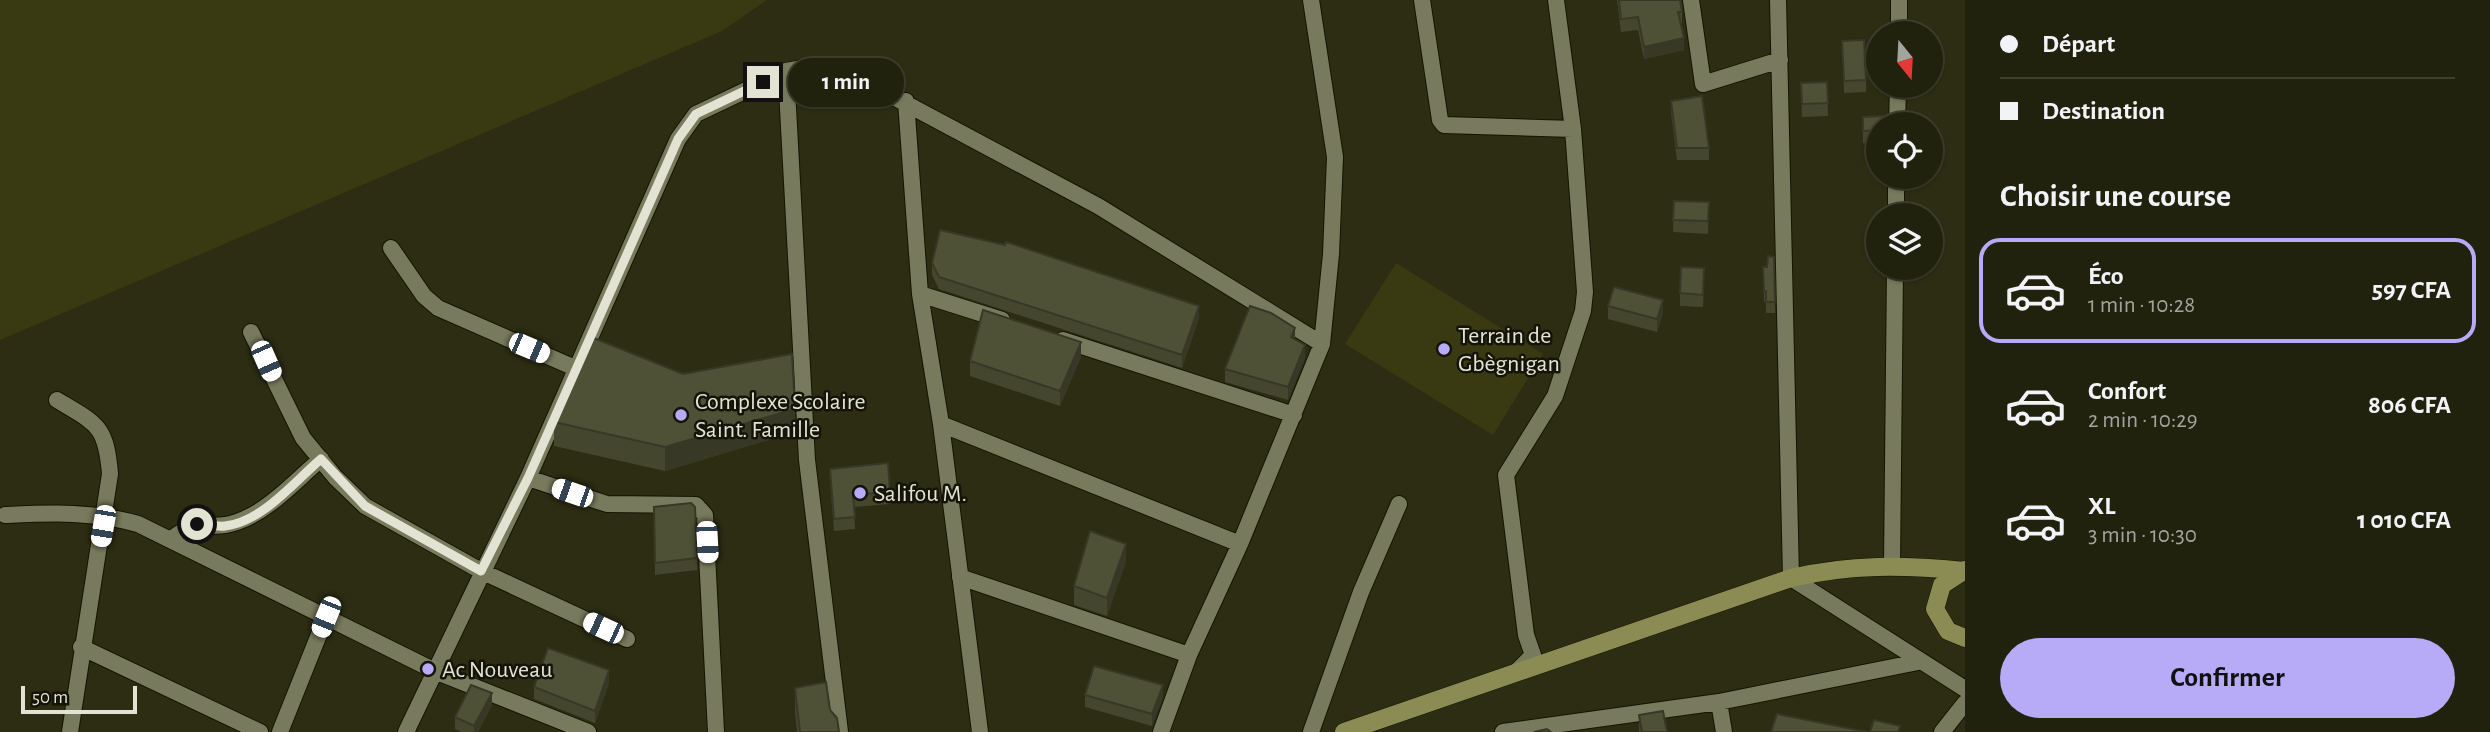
<!DOCTYPE html>
<html lang="fr">
<head>
<meta charset="utf-8">
<style>
	:root { --surface:#21220e; --page:#292a17; --text:#f1f3f6; --muted:#a2a49e; --line:#3e3f2e; --accent:#b7abf8 }
	body { margin:0; font-family:"Alegreya Sans",sans-serif; background:var(--page); color:var(--text); height:100vh; display:flex; flex-direction:column; font-size:26px; white-space:nowrap }
	* { box-sizing:border-box; margin:0 }
	p { font-size:23px; color:var(--muted) }
	.icon { flex:none; width:38px; height:38px; fill:none; stroke:currentColor; stroke-width:2; stroke-linecap:round; stroke-linejoin:round }
	.map { position:relative; flex:1; overflow:hidden }
	.side { display:flex; flex-direction:column; background:var(--surface); width:525px }
	.side>* { flex:none }
	.banner { display:grid; align-content:center; height:154px; padding:0 35px; background:var(--surface) }
	.needle { width:46px; rotate:162deg }
	.tools { position:absolute; left:1866px; top:21px; display:grid; gap:14px }
	.tools a { display:grid; place-items:center; width:77px; height:77px; border-radius:50%; background:var(--surface); box-shadow:0 2px 5px #0004,0 0 0 2px var(--line); font-size:35px }
	.scale { position:absolute; left:21px; bottom:18px; width:116px; box-sizing:border-box; padding-left:7px; border:4px solid #e2e3d3; border-top:0; font-size:19px; line-height:24px; white-space:nowrap; color:#e2e3d3; -webkit-text-stroke:5px #141409; paint-order:stroke }
	.end { position:absolute; width:32px; height:32px; margin:-16px; border:9px solid #e2e3d3; background:#111; box-shadow:0 0 0 4px #111 }
	.from { border-radius:50% }
	.bubble { position:absolute; height:49px; border-radius:24px; background:var(--surface); box-shadow:0 2px 5px #0004,0 0 0 2px var(--line); font-size:23px; font-weight:600; line-height:49px; text-align:center }
	.car { position:absolute; width:21px; height:42px; margin:-21px -10px; border-radius:9px; box-shadow:0 0 5px 2px #0007; background:linear-gradient(#fff 24%,#345 0 40%,#fff 0 76%,#345 0 86%,#fff 0) }
	.banner b { display:flex; align-items:center; gap:24px; height:66px; font-size:26px }
	.banner b+b { border-top:2px solid var(--line) }
	.banner i { width:18px; height:18px; background:var(--text) }
	ul { padding:0; list-style:none }
	li { display:flex; align-items:center; gap:21px; height:105px; margin:0 14px 10px; padding:0 21px; border:4px solid transparent; border-radius:21px }
	li div { flex:1 }
	li b { display:block; font-size:26px }
	li em { font-style:normal; font-weight:600 }
	li.selected { border-color:var(--accent) }
	li>.icon { width:63px; height:63px; stroke-width:1.5 }
	h2 { padding:0 35px; font-size:32px; line-height:84px }
	.action { display:flex; gap:14px; margin-top:auto; padding:14px 35px }
	.action a { flex:1; height:80px; border-radius:42px; background:var(--accent); color:#111; font-size:28px; font-weight:600; line-height:80px; text-align:center }
	main { display:flex; flex:1; min-height:0 }
	.map>svg:first-child { display:block }
	.green { fill:#393a11 }
	.lines { fill:none; stroke-linecap:round; stroke-linejoin:round }
	.street-casing { stroke:#151500; stroke-width:18 }
	.secondary-casing { stroke:#151500; stroke-width:19 }
	.street { stroke:#787a5d; stroke-width:16 }
	.secondary { stroke:#8a8c53; stroke-width:18 }
	.wall { fill:#44462e }
	.shaded-wall { fill:#373926 }
	.building { fill:#4f5136; stroke:#373926; stroke-width:2 }
	.route { stroke:#e2e3d3; stroke-width:9 }
	.poi-dot { fill:#b7abf8; stroke:#141409; stroke-width:2.5 }
	.labels { text-anchor:middle; stroke-width:5; stroke-linejoin:round; paint-order:stroke }
	.poi-label { font-size:24px; fill:#e2e3d3; stroke:#141409; text-anchor:start }
</style>
</head>
<body>
<main>
<div class="map">
<svg width="1965" height="732" viewBox="0 0 1965 732">
	<rect width="100%" height="100%" fill="#2c2d13"/>
	<path class="green" d="M0 0H767L722 31 0 340Z
		M1396 263 1543 354 1493 435 1345 344Z"/>
	<g class="lines">
		<g class="street-casing">
			<path id="street" d="M1422 0 1440 120 1444 125 1573 129
				M1691 0 1703 84 1780 60
				M1778 0 1791 578 1965 689
				M1899 33V0
				M786 71 807 460 840 732
				M906 101 920 294 941 424 980 732
				M1897 124 1898 86
				M1896 215V177
				M391 248 424 296 438 308 575 368
				M920 294 1002 320
				M251 332 303 438 335 477 365 506 481 571 627 639
				M1063 340 1294 415
				M57 400C97 424 106 425 110 474L70 732
				M941 424 1240 544
				M528 478 607 504 696 505 705 515 716 732
				M5 515C52 513 93 511 138 524L437 672 588 732
				M170 540C204 514 206 533 237 522 269 511 295 481 321 459
				M1892 565 1895 268
				M960 577 1189 655
				M81 647 260 732
				M1515 673 1533 655 1526 635 1506 475 1555 396 1583 311 1585 292 1573 129 1556 0
				M1719 702 1724 732
				M280 732 326 617
				M406 732 528 478 678 139 696 114 786 71 821 65 843 70 1098 206 1322 344
				M1161 732 1189 655 1240 544 1322 344 1331 254 1335 157 1311 0
				M1311 732 1361 592 1399 504
				M1503 732 1719 702 1918 662
				M1942 732 1965 703"/>
		</g>
		<g class="secondary-casing">
			<path id="secondary" d="M1965 570 1942 585 1935 609 1948 631 1965 638
				M1344 732 1791 578C1851 564 1903 565 1965 571"/>
		</g>
		<use href="#street" class="street"/>
		<use href="#secondary" class="secondary"/>
	</g>
	<path class="wall" d="M1617 0H1641L1682 12V24H1680L1684 50 1644 59 1638 30 1621 32Z
		M1842 41 1866 80V92L1844 93Z
		M1827 82 1828 116 1802 117 1801 83Z
		M1671 101 1709 148V160H1677L1671 113Z
		M1863 117 1878 124V143H1863Z
		M1674 201 1709 202 1708 234 1673 232Z
		M1005 245 1199 318 1182 368 939 289 932 275V263Z
		M1774 257 1775 313H1766V302H1764L1763 267H1767Z
		M1704 281 1703 307 1680 306V293Z
		M1608 306 1663 313 1657 332 1608 319Z
		M1295 339 1305 358 1288 400 1225 382V369Z
		M1081 357 1060 406 970 376V361Z
		M554 422 795 432 665 471 554 446Z
		M830 469 890 492V504L854 507 855 529 834 531 830 481Z
		M654 507 697 558V570L655 575Z
		M1126 562 1107 616 1074 605V586Z
		M609 683 595 723 534 699V687Z
		M795 688 839 732H797L795 712Z
		M1085 695 1163 697 1152 726 1085 707Z
		M492 705 478 732H461L455 729V717Z
		M1639 715 1667 732H1639Z"/>
	<path class="shaded-wall" d="M1684 38V50L1644 59V47Z
		M1663 300V313L1657 332V319Z
		M1199 306V318L1182 368V355Z
		M1295 328V340L1291 337Z
		M1081 342V357L1060 406V391Z
		M1305 345V358L1288 400V387Z
		M795 409V432L665 471V447Z
		M1126 544V562L1107 616V598Z
		M609 670V683L595 723V711Z
		M1163 685V697L1152 726V714Z
		M492 693V705L478 732H474V726Z"/>
	<path class="building" d="M1619 0H1680L1682 12H1678L1684 38 1644 47 1638 17 1621 19Z
		M1864 40 1866 80 1844 81 1842 41Z
		M1827 82 1828 103 1802 104 1801 83Z
		M1702 96 1709 148H1677L1671 101Z
		M1883 116V124H1878V130L1863 131V117Z
		M1674 201 1709 202 1708 221 1673 220Z
		M940 230 1005 245 1006 242 1199 306 1182 355 939 277 932 263Z
		M1768 256 1774 257 1775 302H1766V291H1764L1763 267H1767Z
		M1681 267 1704 268 1703 295 1680 293Z
		M1614 287 1663 300 1657 319 1608 306Z
		M1250 306 1271 313 1295 328 1291 337 1305 345 1288 387 1225 369Z
		M983 310 1081 342 1060 391 970 361Z
		M591 337 683 374 792 354 795 409 665 447 554 422Z
		M888 463 890 492 853 495 855 517 834 519 830 469Z
		M691 503 695 507 697 558 655 563 654 507Z
		M1090 531 1126 544 1107 598 1074 586Z
		M548 648 609 670 595 711 534 687Z
		M1094 666 1163 685 1152 714 1085 695Z
		M826 682 830 710 837 718 839 732H800L795 688Z
		M471 685 492 693 474 726 455 717Z
		M1663 711 1667 732H1642L1639 715Z
		M1777 714 1867 732H1771Z
		M1874 720 1900 726 1898 732H1870Z
		M1547 729 1551 732H1534Z"/>
	<g class="lines">
		<path class="route" d="M197 524C205 524 216 527 225 526 262 522 294 482 321 459L365 506 481 571 528 478 678 139 696 114 763 82"/>
	</g>
	<g class="poi-dot">
		<circle cx="1444" cy="349" r="7"/>
		<circle cx="681" cy="415" r="7"/>
		<circle cx="860" cy="493" r="7"/>
		<circle cx="428" cy="669" r="7"/>
	</g>
	<g class="labels">
		<g class="poi-label">
			<text x="1458" y="343">Terrain de<tspan x="1458" dy="28">Gbègnigan</tspan></text>
			<text x="695" y="409">Complexe Scolaire<tspan x="695" dy="28">Saint. Famille</tspan></text>
			<text x="874" y="501">Salifou M.</text>
			<text x="442" y="677">Ac Nouveau</text>
		</g>
	</g>
</svg>
<div class="tools">
<a><svg class="needle" viewBox="-14 -14 28 28"><path d="M0-13l5 13h-10z" fill="#e53935"/><path d="M0 13l5-13h-10z" fill="#a2a49e"/></svg></a>
<a><svg class="icon" aria-label="locate" viewBox="0 0 24 24"><circle cx="12" cy="12" r="6"/><path d="M12 2v4M12 18v4M2 12h4M18 12h4"/></svg></a>
<a><svg class="icon" aria-label="layers" viewBox="0 0 24 24"><path d="M12 4l9 5-9 5-9-5zM3 14l9 5 9-5"/></svg></a>
</div>
<div class="scale">50 m</div>
<i class="end from" style="left:197px;top:524px"></i>
<i class="end" style="left:763px;top:82px"></i>
<div class="bubble" style="left:788px;top:58px;width:116px">1 min</div>
<i class="car" style="left:529px;top:348px;rotate:113deg"></i>
<i class="car" style="left:266px;top:361px;rotate:156deg"></i>
<i class="car" style="left:572px;top:493px;rotate:289deg"></i>
<i class="car" style="left:103px;top:526px;rotate:190deg"></i>
<i class="car" style="left:707px;top:542px;rotate:177deg"></i>
<i class="car" style="left:326px;top:617px;rotate:202deg"></i>
<i class="car" style="left:603px;top:628px;rotate:295deg"></i>
</div>
<section class="side">
<div class="banner">
<b><i class="from"></i>Départ</b>
<b><i></i>Destination</b>
</div>
<h2>Choisir une course</h2>
<ul>
<li class="selected"><svg class="icon" aria-label="car" viewBox="0 0 24 24"><path d="M5 17H2v-5l4-1 3-4h7l3 4 3 1v5h-3M9 17h6M6 11h13"/><circle cx="7" cy="17" r="2"/><circle cx="17" cy="17" r="2"/></svg><div><b>Éco</b><p>1 min · 10:28</p></div><em>597 CFA</em></li>
<li><svg class="icon" aria-label="car" viewBox="0 0 24 24"><path d="M5 17H2v-5l4-1 3-4h7l3 4 3 1v5h-3M9 17h6M6 11h13"/><circle cx="7" cy="17" r="2"/><circle cx="17" cy="17" r="2"/></svg><div><b>Confort</b><p>2 min · 10:29</p></div><em>806 CFA</em></li>
<li><svg class="icon" aria-label="car" viewBox="0 0 24 24"><path d="M5 17H2v-5l4-1 3-4h7l3 4 3 1v5h-3M9 17h6M6 11h13"/><circle cx="7" cy="17" r="2"/><circle cx="17" cy="17" r="2"/></svg><div><b>XL</b><p>3 min · 10:30</p></div><em>1 010 CFA</em></li>
</ul>
<div class="action"><a>Confirmer</a></div>
</section>
</main>
</body>
</html>
